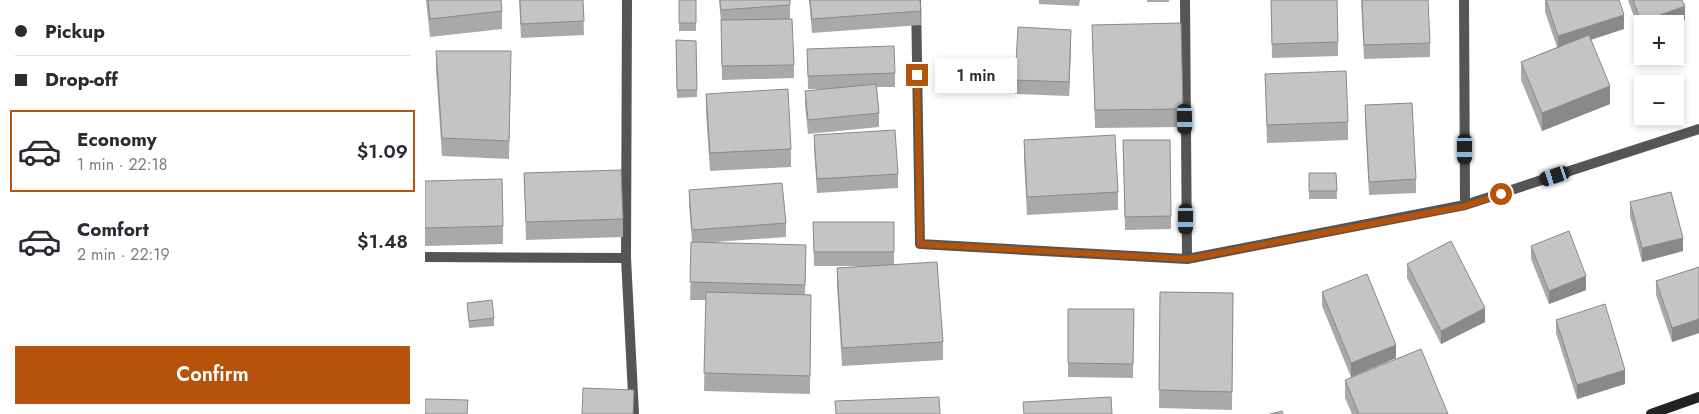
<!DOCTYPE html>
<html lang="en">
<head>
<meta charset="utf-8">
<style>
	:root { --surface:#fff; --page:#f7f7f7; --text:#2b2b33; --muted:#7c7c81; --line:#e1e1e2; --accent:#b45309 }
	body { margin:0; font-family:Jost,sans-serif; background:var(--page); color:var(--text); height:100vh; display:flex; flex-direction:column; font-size:19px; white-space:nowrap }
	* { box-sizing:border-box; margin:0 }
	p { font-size:16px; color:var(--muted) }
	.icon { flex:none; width:28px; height:28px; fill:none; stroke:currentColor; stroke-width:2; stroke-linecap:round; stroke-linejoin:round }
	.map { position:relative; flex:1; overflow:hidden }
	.panel { display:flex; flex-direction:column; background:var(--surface); width:425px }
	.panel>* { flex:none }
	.top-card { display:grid; align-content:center; height:110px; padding:0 15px; background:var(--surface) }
	.controls { position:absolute; left:1209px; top:15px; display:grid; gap:10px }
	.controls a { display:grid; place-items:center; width:50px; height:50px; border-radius:0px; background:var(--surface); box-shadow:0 2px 8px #0003; font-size:25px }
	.end { position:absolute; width:22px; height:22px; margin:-11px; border:6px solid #b45309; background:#fff; box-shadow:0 0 0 2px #fff }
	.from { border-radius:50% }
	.bubble { position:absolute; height:35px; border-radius:0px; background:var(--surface); box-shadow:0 2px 8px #0003; font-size:16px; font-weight:600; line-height:35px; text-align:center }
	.car { position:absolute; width:15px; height:30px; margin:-15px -8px; border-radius:6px; box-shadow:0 0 4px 1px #0007; background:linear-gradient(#222 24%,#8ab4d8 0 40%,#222 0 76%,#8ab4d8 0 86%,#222 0) }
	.top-card b { display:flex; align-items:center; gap:18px; height:48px; font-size:19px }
	.top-card b+b { border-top:1px solid var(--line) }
	.top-card i { width:12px; height:12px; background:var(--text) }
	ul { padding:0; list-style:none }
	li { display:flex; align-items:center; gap:15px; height:82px; margin:0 10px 8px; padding:0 5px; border:2px solid transparent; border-radius:0px }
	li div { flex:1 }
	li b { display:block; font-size:19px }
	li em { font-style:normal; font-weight:600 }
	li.current { border-color:var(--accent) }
	li>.icon { width:45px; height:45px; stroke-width:1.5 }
	.action { display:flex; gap:10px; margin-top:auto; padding:10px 15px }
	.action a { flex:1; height:58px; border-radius:0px; background:var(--accent); color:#fff; font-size:20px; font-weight:600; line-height:58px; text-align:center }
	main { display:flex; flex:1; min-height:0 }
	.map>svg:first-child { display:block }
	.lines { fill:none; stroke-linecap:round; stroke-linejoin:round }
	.street { stroke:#555; stroke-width:10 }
	.secondary { stroke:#222; stroke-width:10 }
	.wall { fill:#a9a9a9 }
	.shaded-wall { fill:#898989 }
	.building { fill:#c4c4c4; stroke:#898989 }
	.route { stroke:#b45309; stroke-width:6 }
</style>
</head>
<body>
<main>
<section class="panel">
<div class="top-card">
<b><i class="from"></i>Pickup</b>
<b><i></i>Drop-off</b>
</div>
<ul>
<li class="current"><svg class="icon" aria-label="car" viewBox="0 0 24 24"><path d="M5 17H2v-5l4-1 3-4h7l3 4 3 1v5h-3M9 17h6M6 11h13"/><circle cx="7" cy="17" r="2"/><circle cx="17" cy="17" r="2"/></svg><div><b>Economy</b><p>1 min · 22:18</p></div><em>$1.09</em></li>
<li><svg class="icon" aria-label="car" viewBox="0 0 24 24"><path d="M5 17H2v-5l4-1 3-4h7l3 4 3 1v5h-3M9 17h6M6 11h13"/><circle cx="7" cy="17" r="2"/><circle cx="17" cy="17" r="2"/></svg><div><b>Comfort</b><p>2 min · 22:19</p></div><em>$1.48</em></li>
</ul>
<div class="action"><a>Confirm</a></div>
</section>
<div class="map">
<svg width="1274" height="414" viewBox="0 0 1274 414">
	<rect width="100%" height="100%" fill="#fff"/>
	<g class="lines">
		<path class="street" d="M202 0 201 258 209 414
			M491 0 495 244 762 259 1040 205 1274 129
			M760 0 762 259
			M1039 0 1040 205
			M0 257 201 258"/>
		<path class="secondary" d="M1226 414 1274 397"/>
	</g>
	<path class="wall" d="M1 0H76L77 11V29L5 37Z
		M94 0H158L159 35 96 38Z
		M254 0H271V31H254Z
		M294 0H365V19L369 65V78L297 80 296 22Z
		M384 0H495L496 25 387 33Z
		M614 0H655L654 6 614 4Z
		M722 0H744V2H722Z
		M846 0 913 42V56L847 58Z
		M936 0 1005 43V57L939 59Z
		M1120 0H1194L1199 29 1166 40 1185 104 1117 131 1096 80V62L1132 47 1120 12Z
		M1203 0H1257L1260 20 1218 24V35L1216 36Z
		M667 25 758 109V127L670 128Z
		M251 40 271 41 272 97 252 98Z
		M646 44 644 96 590 94V80Z
		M382 49 470 73V87H452L454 113V127L383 134 380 105V91L406 89H383Z
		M11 51 86 69 84 159 17 156 11 69Z
		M840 74 923 122V140L842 143Z
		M281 94 366 149V167L285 171 281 112Z
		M940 105 991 179V193L944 195 940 119Z
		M389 135 473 174V188L392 193 389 148Z
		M599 140 693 192V210L602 215 599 158Z
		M698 140 746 216V229L700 230Z
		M99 173 198 219V237L101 240Z
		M884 173H911L912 199H884Z
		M0 181 78 226V244L0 246Z
		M264 190 361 223V237L289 242 381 263 380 294 386 295 385 394 279 391 281 300H265L267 242 264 204Z
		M1205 202 1258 251 1217 262 1205 216Z
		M388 222H469V264L518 342V360L417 366 412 286V268L438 266H389Z
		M1106 246 1161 290 1124 304 1106 259Z
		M982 264 1060 322 1016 344 982 278Z
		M1274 267V333L1247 342 1231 295V281Z
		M735 292 808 293 807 410 734 408Z
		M897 292 971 358 926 377 897 306Z
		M42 303 69 318V326L44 328Z
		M643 309H709L708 378 643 377Z
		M1131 320 1200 384 1152 399 1131 333Z
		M920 380 1023 414H927L920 398Z"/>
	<path class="shaded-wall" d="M1260 6V20L1250 24H1218V35L1216 36V22Z
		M1199 15V29L1133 50V36Z
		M646 30V44L644 96V82Z
		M1185 86V104L1117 131V113Z
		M1258 238V251L1217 262V248Z
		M1161 276V290L1124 304V291Z
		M1060 308V322L1016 344V331Z
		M1274 319V333L1247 342V328Z
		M971 345V358L926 377V363Z
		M1200 370V384L1152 399V385Z"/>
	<path class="building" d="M3 0H76L77 11 5 19Z
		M95 0H158L159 21 96 24Z
		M254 0H271V23H254Z
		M295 0H365V5L296 10Z
		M385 0H495L496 11 387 19Z
		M846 0H912L913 42 847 44Z
		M937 0H1003L1005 43 939 45Z
		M1121 0H1194L1199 15 1133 36Z
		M1208 0H1257L1260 6 1216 22Z
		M367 19 369 65 297 66 296 20Z
		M756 23 758 109 670 110 667 25Z
		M593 27 646 30 644 82 590 80Z
		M1164 35 1185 86 1117 113 1096 62Z
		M251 40 271 41 272 90H252Z
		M469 46 470 73 383 76 382 49Z
		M11 51H86L84 141 17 138Z
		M921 71 923 122 842 125 840 74Z
		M451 84 454 113 383 120 380 91Z
		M363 89 366 149 285 153 281 94Z
		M987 103 991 179 944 182 940 105Z
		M470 130 473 174 392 179 389 135Z
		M690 135 693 192 602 197 599 140Z
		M698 140H745L746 216 700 217Z
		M196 170 198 219 101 222 99 173Z
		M884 173H911L912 191H884Z
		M77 179 78 226 0 228V181Z
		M357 183 361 223 267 230 264 190Z
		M1246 192 1258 238 1217 248 1205 202Z
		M388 222H469V252H389Z
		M1144 231 1161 276 1124 291 1106 246Z
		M1026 241 1060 308 1016 331 982 264Z
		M266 242 381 245 380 285 265 282Z
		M512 262 518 342 417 348 412 268Z
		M1274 267V319L1247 328 1231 281Z
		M942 274 971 345 926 363 897 292Z
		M281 292 386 295 385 376 279 373Z
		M735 292 808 293 807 392 734 390Z
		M67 300 69 318 44 321 42 303Z
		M1180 304 1200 370 1152 385 1131 320Z
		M643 309H709L708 364 643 363Z
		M996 349 1023 414H934L920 380Z
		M158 388 209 390 208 414H157Z
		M514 397 515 414H411L410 401Z
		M686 397 687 414H599L598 402Z
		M0 399 43 400 42 414H0Z
		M857 411 858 414H845Z"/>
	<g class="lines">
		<path class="route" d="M492 75 495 244 762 259 1040 206 1076 194"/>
	</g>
</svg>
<div class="controls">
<a>+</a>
<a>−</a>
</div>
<i class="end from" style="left:1076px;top:194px"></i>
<i class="end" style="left:492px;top:75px"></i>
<div class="bubble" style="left:510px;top:58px;width:82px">1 min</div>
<i class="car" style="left:760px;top:119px;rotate:179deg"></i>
<i class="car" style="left:1040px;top:149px;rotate:180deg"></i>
<i class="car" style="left:1130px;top:176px;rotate:252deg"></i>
<i class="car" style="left:761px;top:219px;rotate:180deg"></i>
</div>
</main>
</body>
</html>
